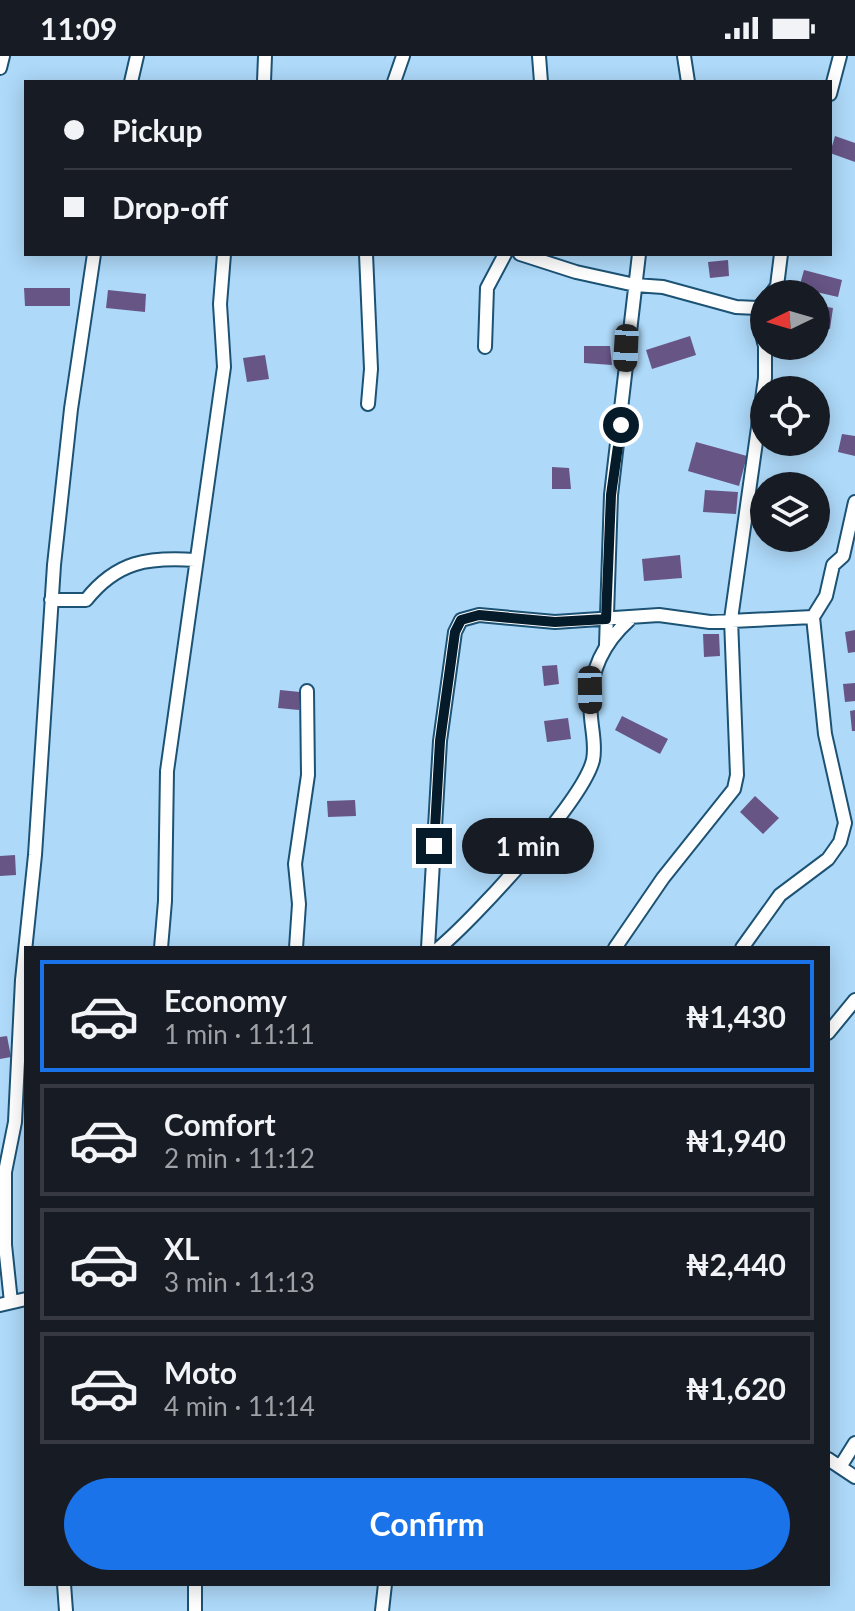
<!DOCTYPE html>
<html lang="en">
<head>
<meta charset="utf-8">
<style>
	:root { --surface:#171b24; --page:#20242c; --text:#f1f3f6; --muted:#9ea1a6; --line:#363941; --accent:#1a73e8 }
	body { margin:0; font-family:Lato,sans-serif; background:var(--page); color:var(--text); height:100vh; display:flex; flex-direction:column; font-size:30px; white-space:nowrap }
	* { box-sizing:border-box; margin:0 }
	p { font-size:26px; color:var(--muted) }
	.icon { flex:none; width:44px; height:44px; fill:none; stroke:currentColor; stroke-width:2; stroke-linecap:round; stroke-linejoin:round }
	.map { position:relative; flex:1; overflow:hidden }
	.side { position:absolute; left:24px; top:890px; width:806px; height:640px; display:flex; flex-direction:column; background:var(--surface); border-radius:0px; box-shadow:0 4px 20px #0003 }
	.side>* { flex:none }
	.guide { position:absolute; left:24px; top:24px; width:808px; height:176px; border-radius:0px; box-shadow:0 4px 20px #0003; display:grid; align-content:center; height:176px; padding:0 40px; background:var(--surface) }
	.needle { width:52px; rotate:265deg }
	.controls { position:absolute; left:750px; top:224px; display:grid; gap:16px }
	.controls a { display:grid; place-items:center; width:80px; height:80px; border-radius:50%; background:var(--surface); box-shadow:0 4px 20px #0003; font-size:40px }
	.end { position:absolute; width:36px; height:36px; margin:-18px; border:10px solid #051b2a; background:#fff; box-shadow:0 0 0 4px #fff }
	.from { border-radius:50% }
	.bubble { position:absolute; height:56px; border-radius:28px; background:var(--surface); box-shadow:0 4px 20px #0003; font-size:26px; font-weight:700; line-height:56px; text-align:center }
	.car { position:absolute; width:24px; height:48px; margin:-24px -12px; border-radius:10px; box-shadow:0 0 6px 2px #0007; background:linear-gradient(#222 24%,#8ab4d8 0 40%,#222 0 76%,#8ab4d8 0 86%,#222 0) }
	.guide b { display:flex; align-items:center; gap:28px; height:76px; font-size:30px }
	.guide b+b { border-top:2px solid var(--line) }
	.guide i { width:20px; height:20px; background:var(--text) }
	ul { padding:14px 0 0; list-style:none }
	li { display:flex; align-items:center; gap:24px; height:112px; margin:0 16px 12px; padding:0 24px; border:4px solid var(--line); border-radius:0px }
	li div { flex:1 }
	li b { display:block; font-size:30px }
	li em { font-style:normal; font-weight:700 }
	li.active { border-color:var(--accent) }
	li>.icon { width:72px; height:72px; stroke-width:1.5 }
	.action { display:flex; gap:16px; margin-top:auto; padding:16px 40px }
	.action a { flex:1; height:92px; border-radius:48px; background:var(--accent); color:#fff; font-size:32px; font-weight:700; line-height:92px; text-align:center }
	.status { display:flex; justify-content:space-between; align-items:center; height:56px; padding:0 40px; background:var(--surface); direction:ltr }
	.status svg { height:22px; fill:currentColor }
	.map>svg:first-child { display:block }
	.building { fill:#675586 }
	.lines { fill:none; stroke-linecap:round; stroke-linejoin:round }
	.minor-casing { stroke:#1c5274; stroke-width:16 }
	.minor { stroke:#fff; stroke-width:12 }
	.route { stroke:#051b2a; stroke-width:10 }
</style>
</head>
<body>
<div class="status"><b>11:09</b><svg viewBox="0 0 49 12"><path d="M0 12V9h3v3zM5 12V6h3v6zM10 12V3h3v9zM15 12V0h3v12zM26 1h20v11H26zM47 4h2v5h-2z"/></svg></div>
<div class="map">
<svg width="855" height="1555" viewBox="0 0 855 1555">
	<rect width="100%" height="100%" fill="#aed9f9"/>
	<path class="building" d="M835 80 855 87V106L830 97Z
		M728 204 729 220 710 222 708 206Z
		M804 214 842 224 838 241 799 232Z
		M24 232H70V250H25Z
		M108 234 146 238 145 256 106 252Z
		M816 249 833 252 830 273 816 270Z
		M690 280 696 299 652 313 646 294Z
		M584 290H610L612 309 584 307Z
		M265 299 269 323 247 326 243 302Z
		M842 378 855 380V400L838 396Z
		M696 386 747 400 739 430 688 415Z
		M552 411 569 412 571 433H552Z
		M705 434 738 436 736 458 703 456Z
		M680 499 682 522 644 525 642 503Z
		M855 574V596L848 597 845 576Z
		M703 578H719L720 600 704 601Z
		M557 609 559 628 544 630 542 610Z
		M855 627V645L845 646 843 628Z
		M280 634 300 636 299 654 278 652Z
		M855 654V675H852L850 655Z
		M622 660 668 683 660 698 615 674Z
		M568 662 571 683 547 686 544 665Z
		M755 740 779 762 763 778 740 756Z
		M355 744 356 760 328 761 327 745Z
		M15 799 16 819 0 820V800Z
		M7 980 11 1001 0 1003V981Z"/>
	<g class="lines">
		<g class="minor-casing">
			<path id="minor" d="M539 0 541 26
				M684 0 688 26
				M0 12 3 0
				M131 26 137 0
				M264 26 265 0
				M394 26 403 0
				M830 38 840 0
				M366 198 371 313 368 348
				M520 198 576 216 635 229 663 231 736 251 757 252 764 247
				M771 238 777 230 781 198
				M757 252 764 287
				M485 291 487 232 505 198
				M51 544H86C117 505 148 501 195 504
				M606 589 611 439 639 198
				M161 892 165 845 167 715 224 311 220 248 224 198
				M296 892 299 848 295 808 308 719 307 635
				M428 892 440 685 455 576 461 564 479 559 555 566 659 559 710 566 813 561 826 540 833 509 843 500 855 446
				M439 892C474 863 583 745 593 704 596 690 592 675 591 661 587 622 600 590 629 564
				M615 892 663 822 734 733 737 719 731 563 765 322V290
				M742 892 780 839 828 803 840 786 845 767 825 678 813 561
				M828 977 855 944
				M11 1246 5 1189V1116L15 1066 22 924 35 799 54 509 71 353 94 198
				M0 1249 26 1243
				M828 1403 855 1421
				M840 1411 855 1387
				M64 1528 66 1555
				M195 1528V1555
				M382 1555 385 1528"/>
		</g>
		<use href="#minor" class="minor"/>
	</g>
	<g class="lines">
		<path class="route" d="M434 790 440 685 455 576 461 564 479 559 555 566 606 563 611 439 621 369"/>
	</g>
</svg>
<div class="controls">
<a><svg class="needle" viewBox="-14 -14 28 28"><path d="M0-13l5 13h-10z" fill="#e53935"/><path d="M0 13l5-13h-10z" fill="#9ea1a6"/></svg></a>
<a><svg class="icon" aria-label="locate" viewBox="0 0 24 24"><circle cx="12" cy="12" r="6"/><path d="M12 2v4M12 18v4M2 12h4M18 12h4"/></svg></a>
<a><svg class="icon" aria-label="layers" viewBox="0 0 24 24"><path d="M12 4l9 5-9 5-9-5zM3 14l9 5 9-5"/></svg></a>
</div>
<i class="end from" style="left:621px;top:369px"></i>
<i class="end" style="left:434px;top:790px"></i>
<div class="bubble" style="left:462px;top:762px;width:132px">1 min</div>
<i class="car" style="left:626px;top:292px;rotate:183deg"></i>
<i class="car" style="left:590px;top:634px;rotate:179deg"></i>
<div class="guide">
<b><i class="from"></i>Pickup</b>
<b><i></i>Drop-off</b>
</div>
<section class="side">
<ul>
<li class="active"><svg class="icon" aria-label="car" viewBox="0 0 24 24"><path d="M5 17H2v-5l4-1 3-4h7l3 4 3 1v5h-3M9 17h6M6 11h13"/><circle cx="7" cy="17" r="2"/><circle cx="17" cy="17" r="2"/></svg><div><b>Economy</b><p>1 min · 11:11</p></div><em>₦1,430</em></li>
<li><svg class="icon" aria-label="car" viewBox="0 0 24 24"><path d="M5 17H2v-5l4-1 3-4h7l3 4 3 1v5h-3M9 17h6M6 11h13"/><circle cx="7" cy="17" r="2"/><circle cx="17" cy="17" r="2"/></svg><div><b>Comfort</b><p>2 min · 11:12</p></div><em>₦1,940</em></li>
<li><svg class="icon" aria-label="car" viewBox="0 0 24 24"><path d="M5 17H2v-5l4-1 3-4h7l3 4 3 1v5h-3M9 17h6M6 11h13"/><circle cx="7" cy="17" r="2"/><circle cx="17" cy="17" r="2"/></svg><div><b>XL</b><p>3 min · 11:13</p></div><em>₦2,440</em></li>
<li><svg class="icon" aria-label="car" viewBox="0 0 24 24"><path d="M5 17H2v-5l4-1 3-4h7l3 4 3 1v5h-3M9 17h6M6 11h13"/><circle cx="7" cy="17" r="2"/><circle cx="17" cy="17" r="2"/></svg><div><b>Moto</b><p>4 min · 11:14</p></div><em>₦1,620</em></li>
</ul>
<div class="action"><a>Confirm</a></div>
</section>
</div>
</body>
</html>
